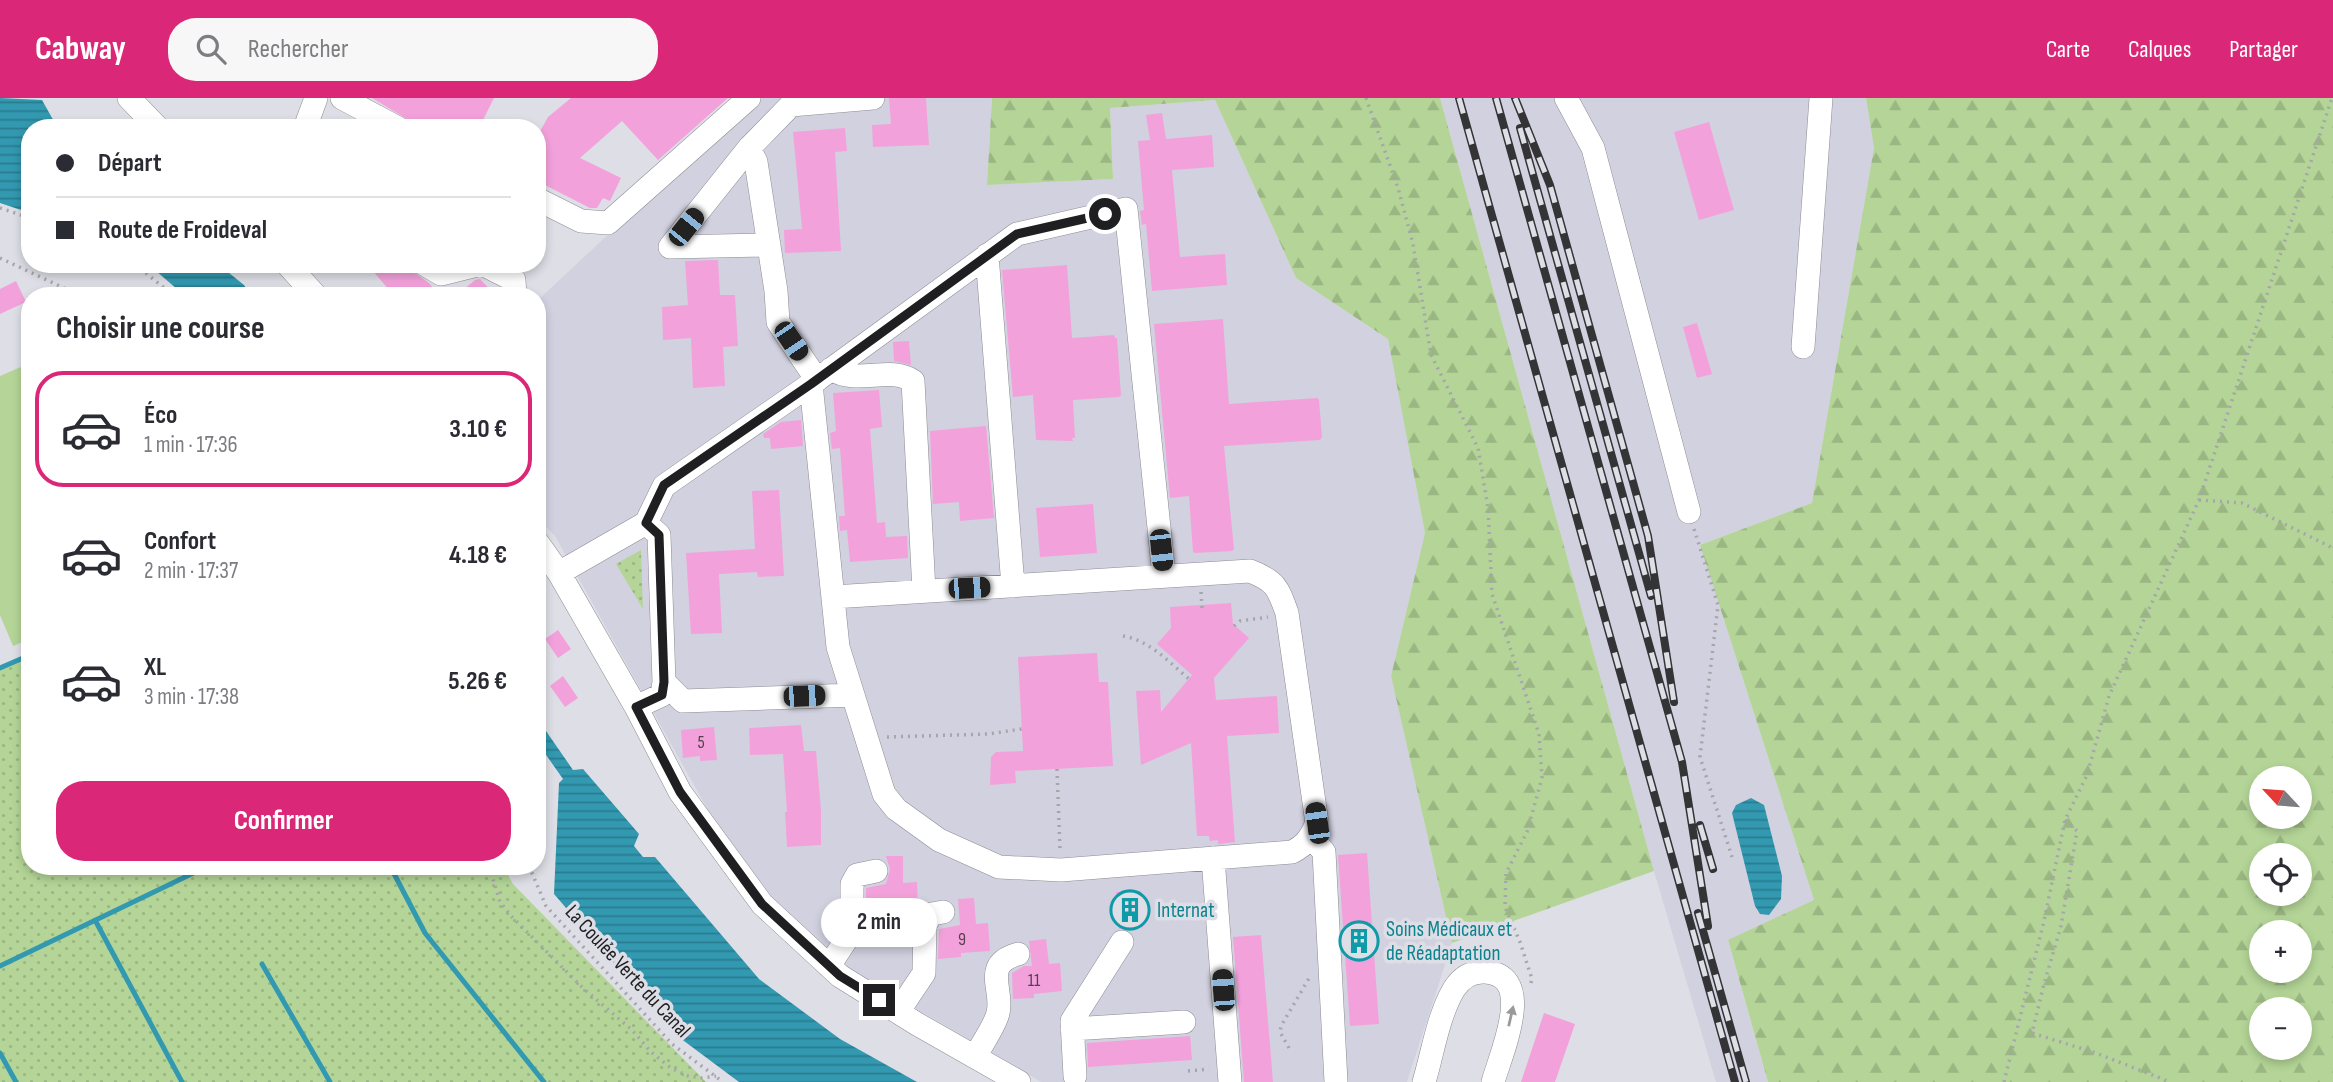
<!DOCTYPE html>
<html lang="fr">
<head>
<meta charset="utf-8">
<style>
	:root { --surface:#fff; --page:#f7f7f7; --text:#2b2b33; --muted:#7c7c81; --line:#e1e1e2; --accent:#db2777 }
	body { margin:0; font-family:"Sofia Sans Condensed",sans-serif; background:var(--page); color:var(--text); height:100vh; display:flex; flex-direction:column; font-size:26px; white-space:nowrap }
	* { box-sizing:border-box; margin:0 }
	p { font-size:23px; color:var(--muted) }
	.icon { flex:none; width:38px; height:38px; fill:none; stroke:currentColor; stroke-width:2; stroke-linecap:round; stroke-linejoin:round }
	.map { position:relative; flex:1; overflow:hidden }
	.side { position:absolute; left:21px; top:189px; width:525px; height:588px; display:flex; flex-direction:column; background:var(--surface); border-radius:28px; box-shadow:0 4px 10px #0003 }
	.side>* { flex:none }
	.banner { position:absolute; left:21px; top:21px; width:525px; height:154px; border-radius:28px; box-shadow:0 4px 10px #0003; display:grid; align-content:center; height:154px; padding:0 35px; background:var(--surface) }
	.needle { width:46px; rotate:296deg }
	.tools { position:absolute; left:2249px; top:668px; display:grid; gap:14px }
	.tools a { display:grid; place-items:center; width:63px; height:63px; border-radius:50%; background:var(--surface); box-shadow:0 4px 10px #0003; font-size:35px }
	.end { position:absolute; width:32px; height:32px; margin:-16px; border:9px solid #1f1f21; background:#fff; box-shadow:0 0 0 4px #fff }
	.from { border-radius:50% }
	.bubble { position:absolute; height:49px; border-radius:24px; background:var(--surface); box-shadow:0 4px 10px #0003; font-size:23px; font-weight:700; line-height:49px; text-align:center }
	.car { position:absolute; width:21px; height:42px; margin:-21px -10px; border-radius:9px; box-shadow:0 0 5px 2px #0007; background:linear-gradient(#222 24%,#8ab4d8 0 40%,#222 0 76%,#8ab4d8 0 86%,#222 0) }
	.banner b { display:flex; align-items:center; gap:24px; height:66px; font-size:26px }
	.banner b+b { border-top:2px solid var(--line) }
	.banner i { width:18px; height:18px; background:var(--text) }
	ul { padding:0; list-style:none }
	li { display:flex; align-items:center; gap:21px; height:116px; margin:0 14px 10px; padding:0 21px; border:4px solid transparent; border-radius:28px }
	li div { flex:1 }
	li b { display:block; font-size:26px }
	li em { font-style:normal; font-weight:700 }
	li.current { border-color:var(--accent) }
	li>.icon { width:63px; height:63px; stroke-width:1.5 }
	h2 { padding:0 35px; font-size:32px; line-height:84px }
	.primary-button { display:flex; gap:14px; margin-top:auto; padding:14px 35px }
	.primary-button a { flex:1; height:80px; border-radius:28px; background:var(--accent); color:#fff; font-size:28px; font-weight:700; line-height:80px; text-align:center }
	header { display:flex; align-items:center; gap:42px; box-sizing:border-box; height:98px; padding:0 35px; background:var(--accent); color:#fff }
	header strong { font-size:33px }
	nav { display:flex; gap:38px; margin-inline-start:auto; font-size:24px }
	.search { width:490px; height:63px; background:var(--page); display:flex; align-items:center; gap:18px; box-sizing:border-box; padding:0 24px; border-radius:28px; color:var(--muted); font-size:26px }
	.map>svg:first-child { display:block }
	.built { fill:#d2d1e0 }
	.grass { fill:url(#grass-dots) }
	.forest { fill:url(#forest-firs); fill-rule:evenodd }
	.pitch { fill:#b4d597 }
	.water { fill:url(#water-rules) }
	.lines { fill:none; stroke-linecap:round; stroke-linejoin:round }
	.stream { stroke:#3299b0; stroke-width:5 }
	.building { fill:#f3a1db }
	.minor-casing { stroke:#8c8b92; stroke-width:24 }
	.path { stroke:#a5a5ab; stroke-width:3.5; stroke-dasharray:2 5; stroke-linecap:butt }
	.minor { stroke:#fff; stroke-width:23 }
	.rail-casing { stroke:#343436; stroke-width:8 }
	.rail { stroke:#dedee6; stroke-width:5; stroke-dasharray:16; stroke-linecap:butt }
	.oneway { fill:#9a9a9b }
	.route { stroke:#1f1f21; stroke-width:9 }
	.labels { text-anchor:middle; stroke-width:7; stroke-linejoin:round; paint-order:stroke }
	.number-label { font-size:18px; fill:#544050 }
	.culture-label { font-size:21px; fill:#0d838f; stroke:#dedee6; text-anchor:start }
	.street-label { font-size:21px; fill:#1f1f21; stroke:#dedee6 }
</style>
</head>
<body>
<header>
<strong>Cabway</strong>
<div class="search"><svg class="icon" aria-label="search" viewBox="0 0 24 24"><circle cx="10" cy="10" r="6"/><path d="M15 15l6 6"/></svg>Rechercher</div>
<nav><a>Carte</a><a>Calques</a><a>Partager</a></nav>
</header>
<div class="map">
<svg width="2333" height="984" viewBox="0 0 2333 984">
	<defs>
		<pattern id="grass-dots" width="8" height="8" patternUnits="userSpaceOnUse" patternTransform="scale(1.75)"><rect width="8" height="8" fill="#b4d597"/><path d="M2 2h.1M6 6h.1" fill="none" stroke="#9ab682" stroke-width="1.8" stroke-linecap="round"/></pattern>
		<pattern id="forest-firs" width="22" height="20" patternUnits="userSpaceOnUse" patternTransform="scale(1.75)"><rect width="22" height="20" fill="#b4d597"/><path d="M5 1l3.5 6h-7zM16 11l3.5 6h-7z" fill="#9ab682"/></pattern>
		<pattern id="water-rules" width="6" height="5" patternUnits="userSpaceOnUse" patternTransform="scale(1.75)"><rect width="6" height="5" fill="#3299b0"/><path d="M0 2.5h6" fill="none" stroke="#2a7c8f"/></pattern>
	</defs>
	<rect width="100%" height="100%" fill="#dedee6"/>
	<path class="built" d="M754 0H992L987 87 1113 81 1110 10 1215 2 1296 180 1388 241 1425 435 1391 578 1452 845 1407 984H1041L855 875 784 814 718 730 555 438 537 419V203Z
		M1440 0H1866L1874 50 1812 405 1700 447 1814 802 1728 843 1768 984H1716L1654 773Z"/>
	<path class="grass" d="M641 452 643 511 616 466Z
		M30 558V768H503L513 786 706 984H0V571Z"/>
	<path class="forest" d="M992 0H1440L1654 773 1452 845 1391 578 1425 435 1388 241 1296 180 1215 2 1110 10 1113 81 987 87Z
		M1866 0H2333V984H1768L1728 842 1814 802 1700 447 1812 405 1874 50ZM2261 681H2300V719H2261ZM2261 758H2300V796H2261ZM2261 835H2300V873H2261ZM2261 912H2300V950H2261Z"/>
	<path class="pitch" d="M30 265V541L13 548 0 517V278Z"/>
	<path class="water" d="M0 0 42 2 56 27 55 30H30V115L0 105Z
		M148 166H218L244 187 251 198H185Z
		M537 620 573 672 583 671 639 736 634 748 643 759H655L759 881 840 941 917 984H739L676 937 554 796 559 685 563 681 537 644Z
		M1751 700 1764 707 1782 778 1781 801 1769 817 1760 816 1755 808 1732 715 1736 707Z"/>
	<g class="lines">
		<path class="stream" d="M0 570 30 557
			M390 768 425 835 544 984
			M95 822 182 984
			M262 866 330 984
			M0 868 208 768
			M0 955 16 984"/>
	</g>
	<path class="building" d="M372 0H494L479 30H422Z
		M571 0H728L658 62 622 23 580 60 621 80 610 103 603 100 597 110H590L537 83V39L548 19Z
		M889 0H926L929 47 873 49 872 27 891 26Z
		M1162 15 1166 41 1212 37 1214 69 1172 72 1180 159 1225 156 1227 187 1152 193 1146 126 1142 127 1140 113 1144 112 1138 43 1150 42 1146 17Z
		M1709 24 1734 112 1699 122 1674 34Z
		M845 30 847 53 835 54 841 153 785 155 784 132 802 131 793 34Z
		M718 162 720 197H735L738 248 723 249 725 288 693 290 691 240 663 242 662 209 688 207 685 163Z
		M367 166H410L412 173 429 185 439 198H400L394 191 390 193Z
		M1067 167 1072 240 1114 237 1115 240H1117L1121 297 1119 299 1073 302 1075 340H1072L1073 343 1036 342 1033 297 1013 299 1002 172Z
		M480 181 496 198H456L475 182Z
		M16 183 26 204 0 216V191Z
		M1223 221 1229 306 1317 300 1319 302 1322 339 1320 342 1224 348 1234 451 1232 453 1195 455 1193 454 1189 398 1170 400 1154 226Z
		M1697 225 1712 276 1697 280 1683 229Z
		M909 243 911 267 894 263 893 244Z
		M879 292 882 329 870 331 877 425 885 424 886 439 907 438 908 460 850 464 847 432 840 433 839 418H845L840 350 832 351 830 335 836 333 833 295Z
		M801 322 803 348 771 351 770 340H764L763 336 781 324Z
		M986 328 994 420 960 423 959 404 933 406 930 333Z
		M779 392 784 478 758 479 757 474 719 476 722 535 691 536 686 455 755 451 752 393Z
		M1093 406 1097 455 1040 459 1036 410Z
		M1231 505 1233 526 1249 540 1214 580 1216 602 1277 598 1279 635 1227 638 1235 744 1218 746V742L1210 743 1209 738H1197L1191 645 1141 667 1136 593 1160 592 1161 614 1192 577 1157 546 1171 530 1170 509Z
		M558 532 571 551 558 560 545 541Z
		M1097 555 1099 584H1108L1113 668 1015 673 1016 685 990 687 991 659 996 654 1023 653 1018 559Z
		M563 578 578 600 565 609 550 588Z
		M801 627 804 653H816L821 712V747L787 749 785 714H787L783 656 750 657 749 630Z
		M714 629 717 662 700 663V658L683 660 681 632Z
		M1367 755 1379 926 1350 928 1338 757Z
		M886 758H903V785L917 784 918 811 890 813V818L866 819V790L886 786 890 771Z
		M1141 793 1143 829 1119 831 1116 794Z
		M974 800 976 826 988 825 990 853 961 855V859L938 861 939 831 960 827 958 801Z
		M1261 837 1273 984H1244L1233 839Z
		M1046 841 1049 866 1060 865 1062 893 1034 896V900L1013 901 1012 875 1024 868H1032L1029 843Z
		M1544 915 1575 926 1555 984H1521Z
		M1190 938 1192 962 1088 969 1087 945Z"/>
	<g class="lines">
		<g class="minor-casing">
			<path id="minor" d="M129 0 158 30
				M342 0 398 30
				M1566 0 1593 50 1689 414
				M305 30 316 0
				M749 50 670 149 769 147
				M537 101 581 123 608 125 749 0
				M987 157 1013 488
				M287 166 316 198
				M424 166 441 176 481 166
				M482 166 514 182 515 198
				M1803 249 1821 0
				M831 271C858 288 889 267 913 283L924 493
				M817 282 778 224 776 193 756 64 749 50 791 7 873 0
				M811 286 838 549 884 696 896 711 939 742 999 769 1061 772 1292 754C1306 747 1311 739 1317 725L1287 515C1278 490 1276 483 1250 473L833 499
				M646 425 664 388 811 286 1017 136 1126 111 1164 478
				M537 444 559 475 636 609 680 694 762 806 840 878 917 926 1019 984
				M559 475 646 425 659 437 664 584 662 597 636 609
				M664 584 683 603 853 597
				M1311 739 1324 754 1336 984
				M1213 760 1230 984
				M829 868 852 833V786L857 777 876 773
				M898 914 924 875 925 826 932 816 943 814
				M1072 931 1184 924
				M975 959C981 947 995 928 998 915 1004 892 981 866 1018 856
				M1075 978 1072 923 1122 844
				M1424 984C1433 954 1438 918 1454 891 1461 880 1471 873 1485 874 1537 877 1501 955 1493 984"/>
		</g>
		<path class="path" d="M1366 0 1398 90 1413 146 1431 257 1478 350 1488 410 1492 496 1539 636 1542 680 1527 734 1506 775 1505 809 1520 844 1532 881 1530 888
			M0 110 30 120
			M0 160 81 198
			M135 166 174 198
			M2199 402 2242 405 2333 450
			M1694 431 1718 507 1700 659 1732 759
			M1201 494 1202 510
			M1234 528 1240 523 1268 519
			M1123 538C1149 542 1169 564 1189 581
			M887 639 988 636 1022 631
			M1057 671 1060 752
			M2065 722 2077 733 2061 828 2044 886 2032 935 2096 955 2170 984
			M489 768 500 804 511 818 584 891 632 932 651 954 671 970 688 978 702 980 716 978
			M529 768 546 808 672 946 723 984
			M1289 950 1280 934 1281 928 1311 877
			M1188 973 1209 971
			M2004 984 2044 823 2065 722 2087 677 2109 598 2199 402 2332 0"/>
		<use href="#minor" class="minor"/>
		<g class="rail-casing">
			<path id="rail" d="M1459 0 1735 984
				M1496 0 1682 664 1708 828
				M1515 0 1550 87 1648 438 1674 604
				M1520 30 1651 498
				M1700 727 1713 771
				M1698 815 1746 984"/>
		</g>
		<use href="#rail" class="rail"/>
	</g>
	<defs><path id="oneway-solid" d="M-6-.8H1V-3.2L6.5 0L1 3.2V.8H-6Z" transform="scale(1.75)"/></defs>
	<use class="oneway" href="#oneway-solid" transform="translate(1511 918) rotate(-77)"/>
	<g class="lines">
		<path class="route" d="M879 902 840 878 762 806 680 694 636 609 662 597 664 584 659 437 646 425 664 387 811 286 1017 136 1105 116"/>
	</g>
	<defs>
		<g id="building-ring" transform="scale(2.0125)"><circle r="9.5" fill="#dedee6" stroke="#0f9aa8" stroke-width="1.5"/><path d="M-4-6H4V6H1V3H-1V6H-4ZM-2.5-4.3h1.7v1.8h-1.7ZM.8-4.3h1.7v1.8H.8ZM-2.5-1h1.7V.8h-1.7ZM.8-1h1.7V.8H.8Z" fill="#0f9aa8"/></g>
	</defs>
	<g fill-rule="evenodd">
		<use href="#building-ring" x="1130" y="812"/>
		<use href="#building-ring" x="1359" y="843"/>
	</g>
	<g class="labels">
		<g class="number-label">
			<text x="701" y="650">5</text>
			<text x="962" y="847">9</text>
			<text x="1034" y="888">11</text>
		</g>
		<g class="culture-label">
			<text x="1157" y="819">Internat</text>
			<text x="1386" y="838">Soins Médicaux et<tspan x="1386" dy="24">de Réadaptation</tspan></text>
		</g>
		<g class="street-label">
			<text transform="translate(628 873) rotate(47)" y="7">La Coulée Verte du Canal</text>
		</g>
	</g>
</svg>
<div class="tools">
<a><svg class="needle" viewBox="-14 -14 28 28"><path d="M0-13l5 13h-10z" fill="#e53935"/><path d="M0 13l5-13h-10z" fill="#7c7c81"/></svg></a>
<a><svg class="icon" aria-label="locate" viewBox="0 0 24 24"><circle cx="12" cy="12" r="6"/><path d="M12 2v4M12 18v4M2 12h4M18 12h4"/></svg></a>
<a>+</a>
<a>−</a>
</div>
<i class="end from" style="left:1105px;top:116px"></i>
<i class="end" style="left:879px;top:902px"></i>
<div class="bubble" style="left:821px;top:800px;width:116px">2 min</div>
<i class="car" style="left:686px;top:129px;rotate:39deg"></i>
<i class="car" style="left:791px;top:243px;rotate:146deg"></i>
<i class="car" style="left:1161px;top:452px;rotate:174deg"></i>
<i class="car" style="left:969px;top:490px;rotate:87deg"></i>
<i class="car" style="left:804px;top:598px;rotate:88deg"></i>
<i class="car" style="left:1317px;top:725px;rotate:352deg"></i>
<i class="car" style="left:1223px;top:892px;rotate:356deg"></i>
<div class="banner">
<b><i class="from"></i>Départ</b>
<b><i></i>Route de Froideval</b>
</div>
<section class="side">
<h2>Choisir une course</h2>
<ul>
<li class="current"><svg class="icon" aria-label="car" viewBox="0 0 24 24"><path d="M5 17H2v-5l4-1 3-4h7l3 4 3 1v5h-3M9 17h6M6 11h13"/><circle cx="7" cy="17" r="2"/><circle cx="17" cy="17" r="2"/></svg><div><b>Éco</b><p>1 min · 17:36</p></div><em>3.10 €</em></li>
<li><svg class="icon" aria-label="car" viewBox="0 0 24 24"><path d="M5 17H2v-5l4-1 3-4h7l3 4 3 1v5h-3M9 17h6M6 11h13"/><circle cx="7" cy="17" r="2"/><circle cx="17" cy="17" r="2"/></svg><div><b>Confort</b><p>2 min · 17:37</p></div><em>4.18 €</em></li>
<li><svg class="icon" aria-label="car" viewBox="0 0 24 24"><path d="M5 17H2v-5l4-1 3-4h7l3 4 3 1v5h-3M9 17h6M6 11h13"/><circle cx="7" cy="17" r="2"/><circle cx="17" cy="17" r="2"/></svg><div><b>XL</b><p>3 min · 17:38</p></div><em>5.26 €</em></li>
</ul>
<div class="primary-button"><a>Confirmer</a></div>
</section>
</div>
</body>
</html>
